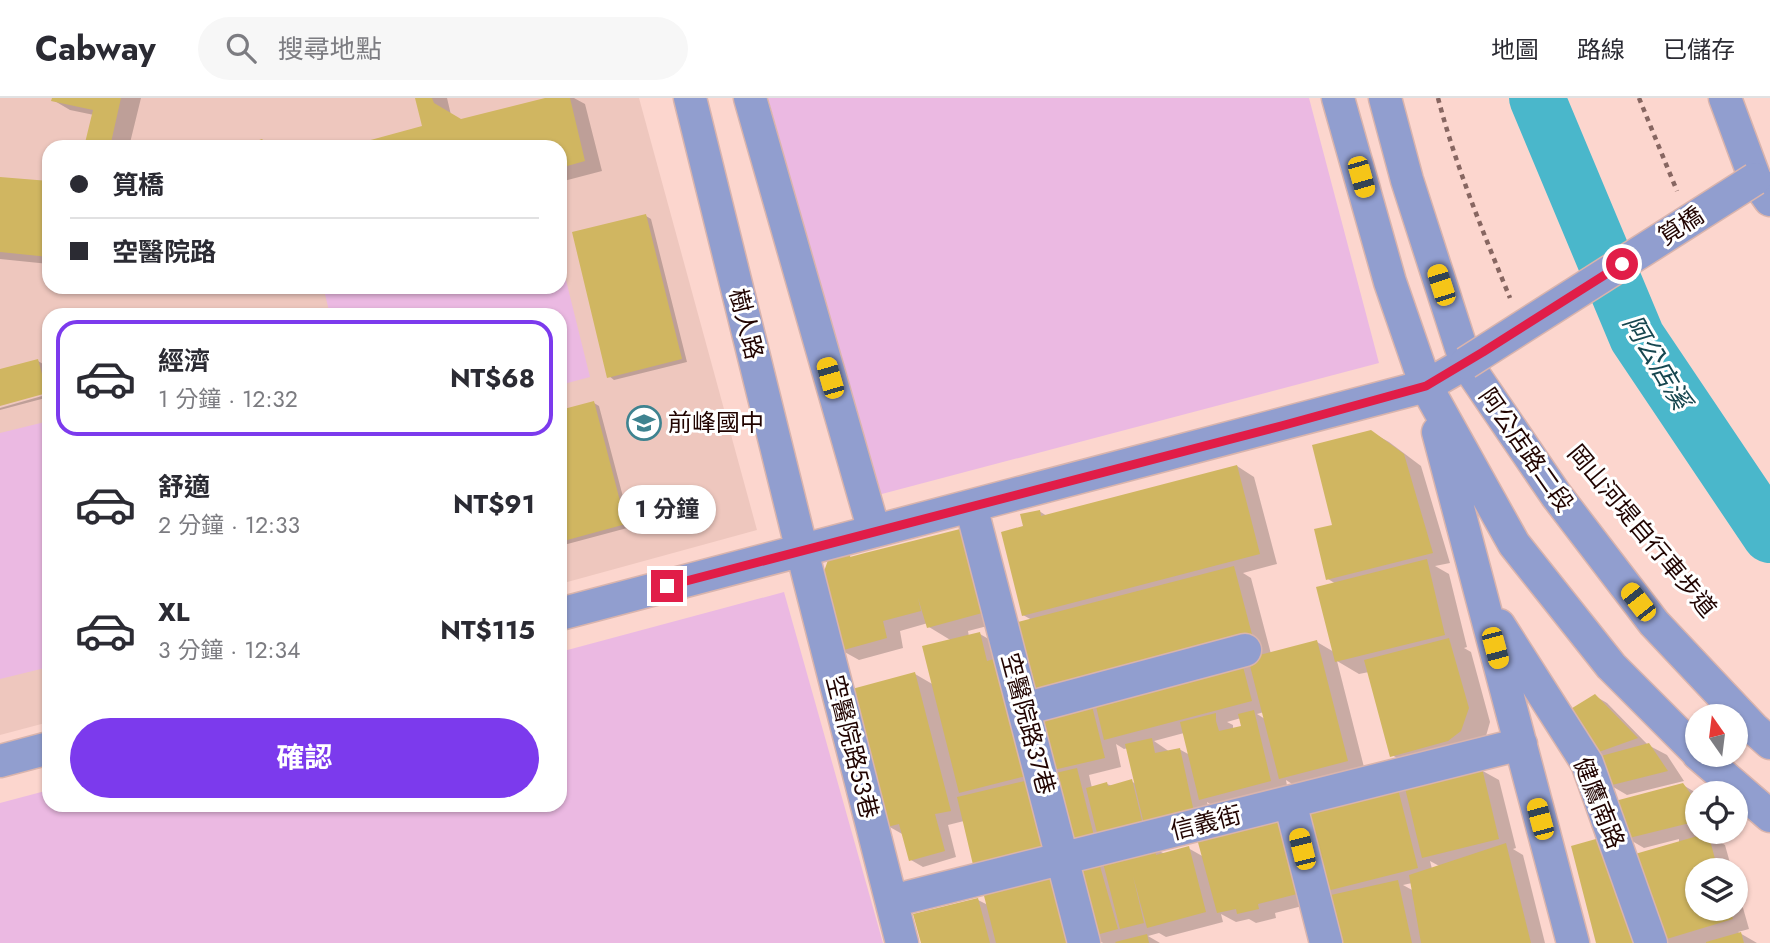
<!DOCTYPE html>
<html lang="zh-TW">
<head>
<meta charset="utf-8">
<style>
	:root { --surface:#fff; --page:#f7f7f7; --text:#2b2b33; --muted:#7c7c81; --line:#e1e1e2; --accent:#7c3aed }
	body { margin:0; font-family:Jost,"Noto Sans TC",sans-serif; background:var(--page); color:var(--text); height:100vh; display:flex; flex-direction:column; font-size:26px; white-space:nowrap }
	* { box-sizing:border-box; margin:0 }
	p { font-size:23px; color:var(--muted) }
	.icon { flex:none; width:38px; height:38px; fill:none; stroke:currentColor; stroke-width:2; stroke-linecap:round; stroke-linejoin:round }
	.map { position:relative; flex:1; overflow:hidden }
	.sheet { position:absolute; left:42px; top:210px; width:525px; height:504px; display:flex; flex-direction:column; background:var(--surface); border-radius:21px; box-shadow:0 2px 5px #0004 }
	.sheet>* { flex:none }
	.banner { position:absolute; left:42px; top:42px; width:525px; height:154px; border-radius:21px; box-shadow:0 2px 5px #0004; display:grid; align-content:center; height:154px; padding:0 28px; background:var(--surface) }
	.needle { width:46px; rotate:346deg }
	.buttons { position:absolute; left:1685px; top:606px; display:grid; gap:14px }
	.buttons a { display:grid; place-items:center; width:63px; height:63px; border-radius:50%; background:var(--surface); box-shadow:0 2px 5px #0004; font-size:35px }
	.end { position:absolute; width:32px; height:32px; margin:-16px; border:9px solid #e11d48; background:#fff; box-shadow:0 0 0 4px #fff }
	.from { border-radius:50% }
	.bubble { position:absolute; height:49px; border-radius:24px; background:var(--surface); box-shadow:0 2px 5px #0004; font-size:23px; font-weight:700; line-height:49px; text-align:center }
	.car { position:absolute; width:21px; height:42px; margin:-21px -10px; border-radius:9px; box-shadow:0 0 5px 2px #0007; background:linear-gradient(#f5c518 24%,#345 0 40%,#f5c518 0 76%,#345 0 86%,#f5c518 0) }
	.banner b { display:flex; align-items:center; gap:24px; height:66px; font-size:26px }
	.banner b+b { border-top:2px solid var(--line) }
	.banner i { width:18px; height:18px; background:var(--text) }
	ul { padding:12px 0 0; list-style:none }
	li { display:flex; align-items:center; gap:21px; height:116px; margin:0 14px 10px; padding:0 14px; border:4px solid transparent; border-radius:21px }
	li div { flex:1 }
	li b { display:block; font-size:26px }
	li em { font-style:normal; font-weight:700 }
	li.current { border-color:var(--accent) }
	li>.icon { width:63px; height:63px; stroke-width:1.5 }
	.cta { display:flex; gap:14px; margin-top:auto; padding:14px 28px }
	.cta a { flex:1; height:80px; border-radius:42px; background:var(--accent); color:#fff; font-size:28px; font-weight:700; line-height:80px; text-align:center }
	header { display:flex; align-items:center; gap:42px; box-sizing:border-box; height:98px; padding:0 35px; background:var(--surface); border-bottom:2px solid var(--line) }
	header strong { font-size:33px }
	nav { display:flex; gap:38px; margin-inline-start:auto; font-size:24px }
	.search { width:490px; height:63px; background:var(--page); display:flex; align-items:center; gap:18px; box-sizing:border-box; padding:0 24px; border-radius:38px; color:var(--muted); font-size:26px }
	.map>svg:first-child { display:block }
	.built { fill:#eec7be; fill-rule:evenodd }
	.green { fill:#ebb9e2 }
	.shadow { fill:#0003; fill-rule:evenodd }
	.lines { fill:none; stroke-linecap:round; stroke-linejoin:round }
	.river { stroke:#4ab7cb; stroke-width:56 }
	.building { fill:#d0b661 }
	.minor-casing { stroke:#d9b4ad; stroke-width:35 }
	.path { stroke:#876661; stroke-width:4.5; stroke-dasharray:5 5; stroke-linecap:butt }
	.minor { stroke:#919ecf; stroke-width:32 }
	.minor-bridge-casing { stroke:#d9b4ad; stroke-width:35; stroke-linecap:butt }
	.minor-bridge { stroke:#919ecf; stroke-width:32 }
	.route { stroke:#e11d48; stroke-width:9 }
	.labels { text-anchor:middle; stroke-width:6; stroke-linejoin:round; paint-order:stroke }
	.street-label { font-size:24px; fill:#210401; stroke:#fff }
	.poi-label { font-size:24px; fill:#210401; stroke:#fff; text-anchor:start }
	.water-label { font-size:26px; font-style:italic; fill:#16464f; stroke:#fff }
</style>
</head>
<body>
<header>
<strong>Cabway</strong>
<div class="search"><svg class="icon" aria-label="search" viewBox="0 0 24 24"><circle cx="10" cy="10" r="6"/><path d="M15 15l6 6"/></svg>搜尋地點</div>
<nav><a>地圖</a><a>路線</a><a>已儲存</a></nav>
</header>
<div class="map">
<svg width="1770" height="845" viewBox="0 0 1770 845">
	<rect width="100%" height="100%" fill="#fcd6ce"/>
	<path class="built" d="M0 0H639L757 432 560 486V217H49V624L0 637ZM49 49H560V189H49Z"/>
	<path class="green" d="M768 0H1309L1379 265 878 397Z
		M560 158 590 279 560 287V217H330L324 192 335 189H560Z
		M49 323V569L0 581V335Z
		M784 494 883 845H0V705L49 692V707H560V554Z"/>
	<path class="shadow" d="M53 0H141L129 49H86L94 17 70 12 53 2Z
		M417 0H447L451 17 460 22 552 0H574L585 6 602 73 560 84V49H349L424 29Z
		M0 81 49 85V166L0 161Z
		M646 118 651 121 687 264 614 282 609 278Z
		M38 263 43 266 49 293 0 306V273Z
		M49 296V299L0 312V310Z
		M594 305 599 308 631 429 560 448V314Z
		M1371 334 1389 344 1421 368 1450 465 1435 468 1449 476 1467 549 1464 550 1471 554 1490 624 1484 645 1414 670 1392 657 1369 574 1359 576 1337 563 1365 673 1298 690 1286 682 1288 693 1218 711 1207 704 1211 724 1080 759 1051 672 1032 522 1023 517 1025 429 1039 413 1047 418 1237 368 1254 379 1277 466 1243 475 1251 480 1271 556 1317 544 1334 554 1336 486 1328 481 1334 428ZM1250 559 1252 569 1239 562ZM1264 614 1265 621 1257 616ZM1241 620 1243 629 1233 632V627L1227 624ZM1184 635 1190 657 1179 651 1170 654 1154 643ZM1116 646 1124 651 1128 650 1136 686 1131 683 1112 688 1107 686 1092 690 1089 677 1121 669Z
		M905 447 1003 524 968 533 969 539 980 536 992 543 1037 685 964 723 948 727 956 759 923 769 911 762 904 737 888 728 915 576 934 587 952 543 929 529 928 525 900 533 903 550 859 562 841 552 849 458 853 460Z
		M1595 598 1607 605 1648 647 1667 657 1684 683 1627 697 1610 687 1602 657 1597 654Z
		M1481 672 1499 682 1516 750 1513 751 1523 757 1545 845H1335L1299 710ZM1430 763 1441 769 1432 771ZM1412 785 1414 793 1403 787Z
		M1683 687 1698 696V733H1710L1704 735 1725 747 1732 772H1698V810H1736V785L1749 831 1738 834 1757 845H1667L1661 842 1679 745V741L1644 750 1627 740Z
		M1275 717 1293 727 1314 805 1275 815 1276 820 1256 825 1249 821 1236 824 1221 816 1223 824 1166 839 1159 835 1148 838 1160 845H1103L1091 838 1071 767 1153 750 1165 756 1188 750 1204 759Z
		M978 802 988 807 1076 845H922L915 818Z"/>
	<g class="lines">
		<path class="river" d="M1537 0 1637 239 1770 437"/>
	</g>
	<path class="building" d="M52 0H121L110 49H84L93 12 51 3Z
		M415 0H432L434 5 461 21 545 0H570L585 63 560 70V49H345L422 28Z
		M262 41 269 49H241Z
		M0 79 49 83V159L0 154Z
		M646 116 682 261 607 280 572 134Z
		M38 261 47 295 0 308V271Z
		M594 303 626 426 560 444V312Z
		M1371 332 1404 356 1433 455 1326 482 1314 431 1332 427 1312 347Z
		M1237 367 1260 456 1022 518 1001 434 1023 428 1020 416 1040 412 1041 418Z
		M964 430 986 514 927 530 918 500 921 513 883 523 887 540 840 553 821 482 828 462 850 456V459L865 455Z
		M1427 461 1445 537 1335 564 1316 489Z
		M1234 468 1254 544 1030 603 1010 526Z
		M980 534 987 563 997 560 1026 678 959 695 922 548Z
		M1449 540 1469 610 1461 633 1448 643 1390 659 1364 562Z
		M1317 542 1348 663 1279 681 1248 560Z
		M1241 561 1252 603 1104 642 1094 600Z
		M915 574 951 713 935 716 945 753 909 763 899 726 887 729 852 591Z
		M1595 596 1638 640 1596 655 1569 612Z
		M1090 600 1105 660 1049 673 1035 614Z
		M1254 612 1271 683 1199 702 1180 624 1216 615V623L1219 633 1241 628 1238 616Z
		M1152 640 1155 655 1180 650 1194 714 1144 726 1125 646Z
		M1649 645 1668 673 1608 688 1601 658Z
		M1077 670 1096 746 1067 754 1047 677Z
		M1482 670 1499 741 1422 760 1405 690Z
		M1132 681 1143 727 1098 739 1086 690 1107 684 1108 688Z
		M1029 682 1046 754 974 771 957 699Z
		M1396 683 1418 770 1319 795 1297 709Z
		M1683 685 1698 706V723L1625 741 1615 703Z
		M1275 715 1297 796 1258 806 1259 811 1237 816 1236 811 1217 815 1196 737Z
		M1708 735 1718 772H1698V810H1730L1733 821 1660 843 1635 756Z
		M1603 739 1635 845H1596L1571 748Z
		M1506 745 1531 845H1421L1409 777Z
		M1154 748 1156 757 1189 748 1206 814 1147 830 1133 778 1144 825 1120 831 1101 757Z
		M1097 758 1118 831 1089 839 1068 765Z
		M1053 768 1071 845H996L981 786Z
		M1398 782 1412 845H1333L1322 799Z
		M978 800 990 845H921L913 816Z
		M1741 834 1744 845H1706V844Z
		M1147 836 1149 845H1116L1115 844Z"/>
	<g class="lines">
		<g class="minor-casing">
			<path id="minor" d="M690 0 802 453 902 845
				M750 0 874 433
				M1338 0 1390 184 1426 288 1514 446 1611 568 1698 655
				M1385 0 1407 82 1466 265 1556 397 1654 525 1753 630 1770 645
				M1725 0 1755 81 1770 102
				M1438 334 1573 845
				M971 408 1084 845
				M560 516 1426 288 1466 265
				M1499 527 1587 665 1651 845
				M1024 611 1245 552
				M1698 656 1770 718
				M0 663 49 650
				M1290 704 1326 845
				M892 803 1521 646"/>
		</g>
		<path class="path" d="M1438 0C1456 69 1483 134 1510 200
			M1639 0 1677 93"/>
		<use href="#minor" class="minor"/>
		<g class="minor-bridge-casing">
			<path id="minor-bridge" d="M1466 265 1755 81"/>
		</g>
		<use href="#minor-bridge" class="minor-bridge"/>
	</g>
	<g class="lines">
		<path class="route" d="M667 488 1281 328 1426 288 1483 254 1622 166"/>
	</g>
	<defs>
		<g id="school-ring" transform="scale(1.75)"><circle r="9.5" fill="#fff" stroke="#3e8390" stroke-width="1.5"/><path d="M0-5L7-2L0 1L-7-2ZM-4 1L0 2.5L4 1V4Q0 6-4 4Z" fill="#3e8390"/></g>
	</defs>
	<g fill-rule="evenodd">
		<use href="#school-ring" x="644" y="325"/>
	</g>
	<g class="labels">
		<g class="street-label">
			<text transform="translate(1681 128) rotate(-33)" y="8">筧橋</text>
			<text transform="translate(746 226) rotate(76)" y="8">樹人路</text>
			<text transform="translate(1526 352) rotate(55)" y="8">阿公店路二段</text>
			<text transform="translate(1642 433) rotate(50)" y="8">岡山河堤自行車步道</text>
			<text transform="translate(1028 626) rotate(75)" y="8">空醫院路37巷</text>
			<text transform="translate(852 649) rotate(76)" y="8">空醫院路53巷</text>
			<text transform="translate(1599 705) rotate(68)" y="8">健鷹南路</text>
			<text transform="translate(1206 725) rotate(-14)" y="8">信義街</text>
		</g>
		<g class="poi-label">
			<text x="668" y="333">前峰國中</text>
		</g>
		<g class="water-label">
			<text transform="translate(1657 264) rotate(59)" y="9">阿公店溪</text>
		</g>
	</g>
</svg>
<div class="buttons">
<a><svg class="needle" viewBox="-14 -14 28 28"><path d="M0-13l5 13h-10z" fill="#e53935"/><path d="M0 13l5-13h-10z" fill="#7c7c81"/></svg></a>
<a><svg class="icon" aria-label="locate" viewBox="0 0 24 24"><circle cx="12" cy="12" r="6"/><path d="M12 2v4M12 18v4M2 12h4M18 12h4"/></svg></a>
<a><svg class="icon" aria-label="layers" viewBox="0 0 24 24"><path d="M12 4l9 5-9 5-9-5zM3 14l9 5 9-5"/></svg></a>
</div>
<i class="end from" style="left:1622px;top:166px"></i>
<i class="end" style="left:667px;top:488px"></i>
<div class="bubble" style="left:618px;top:387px;width:98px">1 分鐘</div>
<i class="car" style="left:1361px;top:79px;rotate:164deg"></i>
<i class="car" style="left:1441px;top:187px;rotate:342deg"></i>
<i class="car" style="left:830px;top:280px;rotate:344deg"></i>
<i class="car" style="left:1638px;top:504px;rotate:322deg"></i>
<i class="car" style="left:1495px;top:550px;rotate:165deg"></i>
<i class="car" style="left:1540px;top:721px;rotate:345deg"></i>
<i class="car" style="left:1302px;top:751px;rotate:346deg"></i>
<div class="banner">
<b><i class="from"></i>筧橋</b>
<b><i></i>空醫院路</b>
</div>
<section class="sheet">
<ul>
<li class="current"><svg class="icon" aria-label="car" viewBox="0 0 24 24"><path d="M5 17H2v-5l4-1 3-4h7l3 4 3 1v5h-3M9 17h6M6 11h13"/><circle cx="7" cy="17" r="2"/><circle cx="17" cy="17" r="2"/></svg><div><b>經濟</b><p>1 分鐘 · 12:32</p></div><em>NT$68</em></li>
<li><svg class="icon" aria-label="car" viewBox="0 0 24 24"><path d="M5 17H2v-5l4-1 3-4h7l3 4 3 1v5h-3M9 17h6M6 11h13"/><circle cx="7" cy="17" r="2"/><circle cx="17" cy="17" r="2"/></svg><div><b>舒適</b><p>2 分鐘 · 12:33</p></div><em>NT$91</em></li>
<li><svg class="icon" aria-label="car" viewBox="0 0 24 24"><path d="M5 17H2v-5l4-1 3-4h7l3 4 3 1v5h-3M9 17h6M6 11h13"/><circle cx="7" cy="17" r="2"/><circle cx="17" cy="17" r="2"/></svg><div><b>XL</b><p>3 分鐘 · 12:34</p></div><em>NT$115</em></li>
</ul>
<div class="cta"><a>確認</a></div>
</section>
</div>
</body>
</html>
